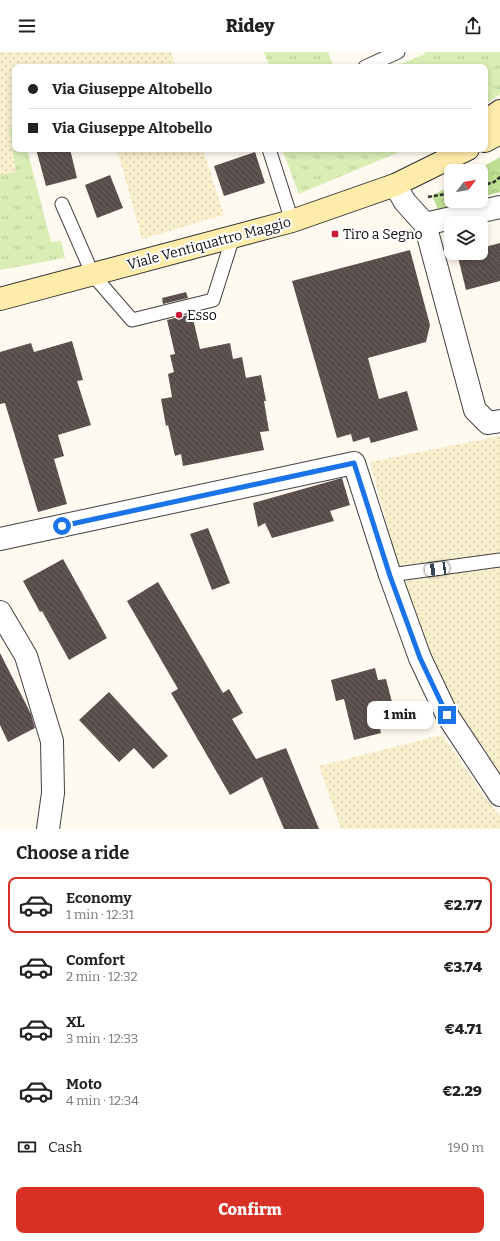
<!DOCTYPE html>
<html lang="en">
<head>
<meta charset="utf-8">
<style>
	:root { --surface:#fff; --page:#f2f2f2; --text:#222; --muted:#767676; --line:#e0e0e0; --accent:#d93025 }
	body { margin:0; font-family:Bitter,serif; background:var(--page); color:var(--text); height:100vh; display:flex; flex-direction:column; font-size:15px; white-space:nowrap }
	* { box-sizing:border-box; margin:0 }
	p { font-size:13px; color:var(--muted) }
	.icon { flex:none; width:22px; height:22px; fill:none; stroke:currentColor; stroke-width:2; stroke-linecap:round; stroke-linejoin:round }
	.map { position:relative; height:777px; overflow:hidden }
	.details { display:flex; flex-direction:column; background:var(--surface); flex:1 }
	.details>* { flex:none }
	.top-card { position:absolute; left:12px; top:12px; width:476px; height:88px; border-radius:8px; box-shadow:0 2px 6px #0003; display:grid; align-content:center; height:88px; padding:0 16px; background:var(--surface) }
	.needle { width:26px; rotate:59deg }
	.fabs { position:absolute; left:444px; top:112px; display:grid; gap:8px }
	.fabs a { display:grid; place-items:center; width:44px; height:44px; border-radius:8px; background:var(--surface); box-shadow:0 2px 6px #0003; font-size:20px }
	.end { position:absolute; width:18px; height:18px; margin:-9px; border:5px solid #1a73e8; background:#fff; box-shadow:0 0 0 2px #fff }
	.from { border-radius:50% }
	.bubble { position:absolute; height:28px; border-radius:8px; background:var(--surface); box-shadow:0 2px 6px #0003; font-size:13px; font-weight:800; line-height:28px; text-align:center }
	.car { position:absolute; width:12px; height:24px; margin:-12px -6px; border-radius:5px; box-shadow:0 0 3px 1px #0007; background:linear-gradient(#fff 24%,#345 0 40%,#fff 0 76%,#345 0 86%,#fff 0) }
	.top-card b { display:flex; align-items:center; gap:14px; height:38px; font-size:15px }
	.top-card b+b { border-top:1px solid var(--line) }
	.top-card i { width:10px; height:10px; background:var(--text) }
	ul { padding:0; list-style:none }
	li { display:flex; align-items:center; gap:12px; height:56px; margin:0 8px 6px; padding:0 8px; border:2px solid transparent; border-radius:8px }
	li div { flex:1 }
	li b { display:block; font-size:15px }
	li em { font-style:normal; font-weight:800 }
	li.selected { border-color:var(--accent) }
	li>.icon { width:36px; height:36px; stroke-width:1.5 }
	h2 { padding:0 16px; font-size:18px; line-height:48px }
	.pay { display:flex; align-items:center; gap:10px; height:44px; padding:0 16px; font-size:15px }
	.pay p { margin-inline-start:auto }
	.button { display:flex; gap:8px; margin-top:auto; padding:8px 16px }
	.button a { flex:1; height:46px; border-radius:8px; background:var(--accent); color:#fff; font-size:16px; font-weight:800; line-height:46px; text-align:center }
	header { display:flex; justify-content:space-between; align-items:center; height:52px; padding:0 16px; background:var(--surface); font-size:18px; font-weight:800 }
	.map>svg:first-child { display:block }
	.farmland { fill:url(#farmland-dots) }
	.grass { fill:url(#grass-tufts) }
	.forest { fill:url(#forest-crowns) }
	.building { fill:url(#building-back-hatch) }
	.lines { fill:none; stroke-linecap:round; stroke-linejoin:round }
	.lane-casing { stroke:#414141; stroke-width:15 }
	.street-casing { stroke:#414141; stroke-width:24 }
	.secondary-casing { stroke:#303030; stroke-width:24 }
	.path { stroke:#303030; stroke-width:2.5; stroke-dasharray:4 2; stroke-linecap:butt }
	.lane { stroke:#fff; stroke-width:13 }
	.street { stroke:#fff; stroke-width:22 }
	.secondary { stroke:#ffebaa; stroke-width:22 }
	.route { stroke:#1a73e8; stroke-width:5 }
	.poi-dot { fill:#c91b39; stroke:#fff; stroke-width:1.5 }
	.labels { text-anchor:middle; stroke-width:4; stroke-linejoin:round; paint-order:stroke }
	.poi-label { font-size:14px; fill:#0e0e0e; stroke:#fff; text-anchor:start }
	.street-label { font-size:14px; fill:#0e0e0e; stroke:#fff }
</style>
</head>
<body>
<header><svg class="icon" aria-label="menu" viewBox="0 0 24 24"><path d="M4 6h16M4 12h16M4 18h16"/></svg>Ridey<svg class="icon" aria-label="share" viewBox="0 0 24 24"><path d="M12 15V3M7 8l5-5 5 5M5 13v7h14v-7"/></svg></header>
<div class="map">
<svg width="500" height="777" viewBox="0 0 500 777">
	<defs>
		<pattern id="farmland-dots" width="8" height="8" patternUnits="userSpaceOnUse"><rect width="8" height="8" fill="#f8efcd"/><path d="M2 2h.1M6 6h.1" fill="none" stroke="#d3ccaf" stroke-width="1.8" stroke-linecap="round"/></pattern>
		<pattern id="grass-tufts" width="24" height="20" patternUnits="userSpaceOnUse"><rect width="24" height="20" fill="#d9edb5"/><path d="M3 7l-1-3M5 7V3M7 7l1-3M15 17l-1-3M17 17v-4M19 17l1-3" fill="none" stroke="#b9ca9a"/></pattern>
		<pattern id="forest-crowns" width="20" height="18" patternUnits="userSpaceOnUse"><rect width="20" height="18" fill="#bfdf93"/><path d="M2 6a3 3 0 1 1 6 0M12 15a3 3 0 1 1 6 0" fill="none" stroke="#a3be7e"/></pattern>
		<pattern id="building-back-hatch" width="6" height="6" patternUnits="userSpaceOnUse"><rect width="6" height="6" fill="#584d4a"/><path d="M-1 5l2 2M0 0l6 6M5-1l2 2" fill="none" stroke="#6b6260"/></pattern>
	</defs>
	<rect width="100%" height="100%" fill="#fffaef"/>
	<path class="farmland" d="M0 0H171L176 15H15V76H9L16 120 0 123Z
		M117 97H203L224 163 142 187Z
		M500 384V722L456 658 429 601 403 531 370 410Z
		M442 683 489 751 500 764V777H341L319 714Z"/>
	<path class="grass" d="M264 0H328L334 15H270Z
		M425 0H500V42L485 53V15H393L425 2Z
		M9 76H15V97H27L51 190 61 189 65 206 0 218V123L16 120Z
		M282 97H406L299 142Z"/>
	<path class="forest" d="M500 105V140L481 145V119H476Z
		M451 133V149H468L438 157 432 144Z"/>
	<path class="building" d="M36 97H70L77 126 46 134Z
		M255 100 265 131 224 144 214 114Z
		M110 123 123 156 97 166 85 133Z
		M500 191V229L466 238 457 201H481V196Z
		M410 198 430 273 426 290 368 306 379 347 407 339 418 378 371 391 369 385 353 390 351 382 337 386 292 229Z
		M186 240 188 246 163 252 162 246Z
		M192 262 200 297 230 291 233 307 242 305 246 326 261 323 266 349H264L269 379 260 380 264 398 183 414 181 402 175 404 168 373 166 374 161 347 172 345 168 322 174 320 170 303 175 302 167 268Z
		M72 289 83 328 77 329 91 373 58 383 64 404 54 407 67 452 38 460 5 351 0 352V300L31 291 34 300Z
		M342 426 350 453 330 459 334 469 272 486 265 471 258 475 253 451Z
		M208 476 230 531 212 538 190 482Z
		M63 507 107 586 69 608 42 559 40 560 23 529Z
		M158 530 223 641 229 637 243 661 232 667 256 707 286 696 319 777H284L262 725 230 743 171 641 178 637 127 549Z
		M0 601 31 662 35 676 8 690 0 673Z
		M375 616 378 628 386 627 393 654 376 659 381 681 354 688 344 647 336 649 331 628Z
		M109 640 168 704 153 717 134 696 119 710 79 668Z"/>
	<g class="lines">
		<g class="lane-casing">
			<path id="lane" d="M365 15 398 0
				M269 97 292 169
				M62 152 93 223 132 268 213 248 233 185
				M390 523 500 508"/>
		</g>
		<g class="street-casing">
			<path id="street" d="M395 133 405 150 425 172 475 358 488 371 500 369
				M425 172 500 155
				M0 487 354 411 390 523 420 606 447 663 500 743
				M0 560 26 604 52 689 53 741 48 777"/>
		</g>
		<g class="secondary-casing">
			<path id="secondary" d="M485 70 500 59
				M485 89 500 81
				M0 247 292 169 395 133 468 97"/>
		</g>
		<path class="path" d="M481 134 494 130 500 125
			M428 145 451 141"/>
		<use href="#lane" class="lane"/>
		<use href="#street" class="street"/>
		<use href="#secondary" class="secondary"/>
	</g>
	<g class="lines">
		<path class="route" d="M62 474 354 411 390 524 420 606 447 663"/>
	</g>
	<g class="poi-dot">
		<rect x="331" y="178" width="8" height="8" rx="2"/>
		<circle cx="179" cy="263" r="4"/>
	</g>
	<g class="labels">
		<g class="poi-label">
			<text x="343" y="187">Tiro a Segno</text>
			<text x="187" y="268">Esso</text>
		</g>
		<g class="street-label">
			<text transform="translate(209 191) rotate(-15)" y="5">Viale Ventiquattro Maggio</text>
		</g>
	</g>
</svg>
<div class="fabs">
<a><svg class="needle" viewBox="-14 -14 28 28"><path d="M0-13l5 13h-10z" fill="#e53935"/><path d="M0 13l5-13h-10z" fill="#767676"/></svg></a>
<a><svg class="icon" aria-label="layers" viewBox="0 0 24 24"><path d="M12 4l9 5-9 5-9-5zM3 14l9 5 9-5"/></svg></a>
</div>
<i class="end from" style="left:62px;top:474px"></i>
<i class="end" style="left:447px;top:663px"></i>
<div class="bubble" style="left:367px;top:649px;width:66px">1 min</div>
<i class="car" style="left:437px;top:517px;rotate:262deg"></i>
<div class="top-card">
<b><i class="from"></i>Via Giuseppe Altobello</b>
<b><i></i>Via Giuseppe Altobello</b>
</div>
</div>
<section class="details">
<h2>Choose a ride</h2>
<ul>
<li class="selected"><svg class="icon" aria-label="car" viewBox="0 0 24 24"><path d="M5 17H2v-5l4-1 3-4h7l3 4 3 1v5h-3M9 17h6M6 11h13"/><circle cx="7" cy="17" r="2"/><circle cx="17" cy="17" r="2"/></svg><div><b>Economy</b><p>1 min · 12:31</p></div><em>€2.77</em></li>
<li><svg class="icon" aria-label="car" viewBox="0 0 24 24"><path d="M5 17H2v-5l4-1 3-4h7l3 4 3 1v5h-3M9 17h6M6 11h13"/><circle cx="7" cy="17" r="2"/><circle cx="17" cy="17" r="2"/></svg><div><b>Comfort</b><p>2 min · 12:32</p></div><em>€3.74</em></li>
<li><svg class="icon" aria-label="car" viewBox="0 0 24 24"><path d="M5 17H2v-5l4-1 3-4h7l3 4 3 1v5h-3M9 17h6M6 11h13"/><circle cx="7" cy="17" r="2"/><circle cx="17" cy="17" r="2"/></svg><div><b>XL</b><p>3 min · 12:33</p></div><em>€4.71</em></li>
<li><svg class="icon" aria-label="car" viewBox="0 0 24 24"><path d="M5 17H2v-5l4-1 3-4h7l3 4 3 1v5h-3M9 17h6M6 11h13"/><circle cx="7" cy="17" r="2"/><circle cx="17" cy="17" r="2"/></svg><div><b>Moto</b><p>4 min · 12:34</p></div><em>€2.29</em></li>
</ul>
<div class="pay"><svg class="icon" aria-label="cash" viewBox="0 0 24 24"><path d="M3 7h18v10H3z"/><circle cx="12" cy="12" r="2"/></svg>Cash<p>190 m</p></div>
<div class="button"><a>Confirm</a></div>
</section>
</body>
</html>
